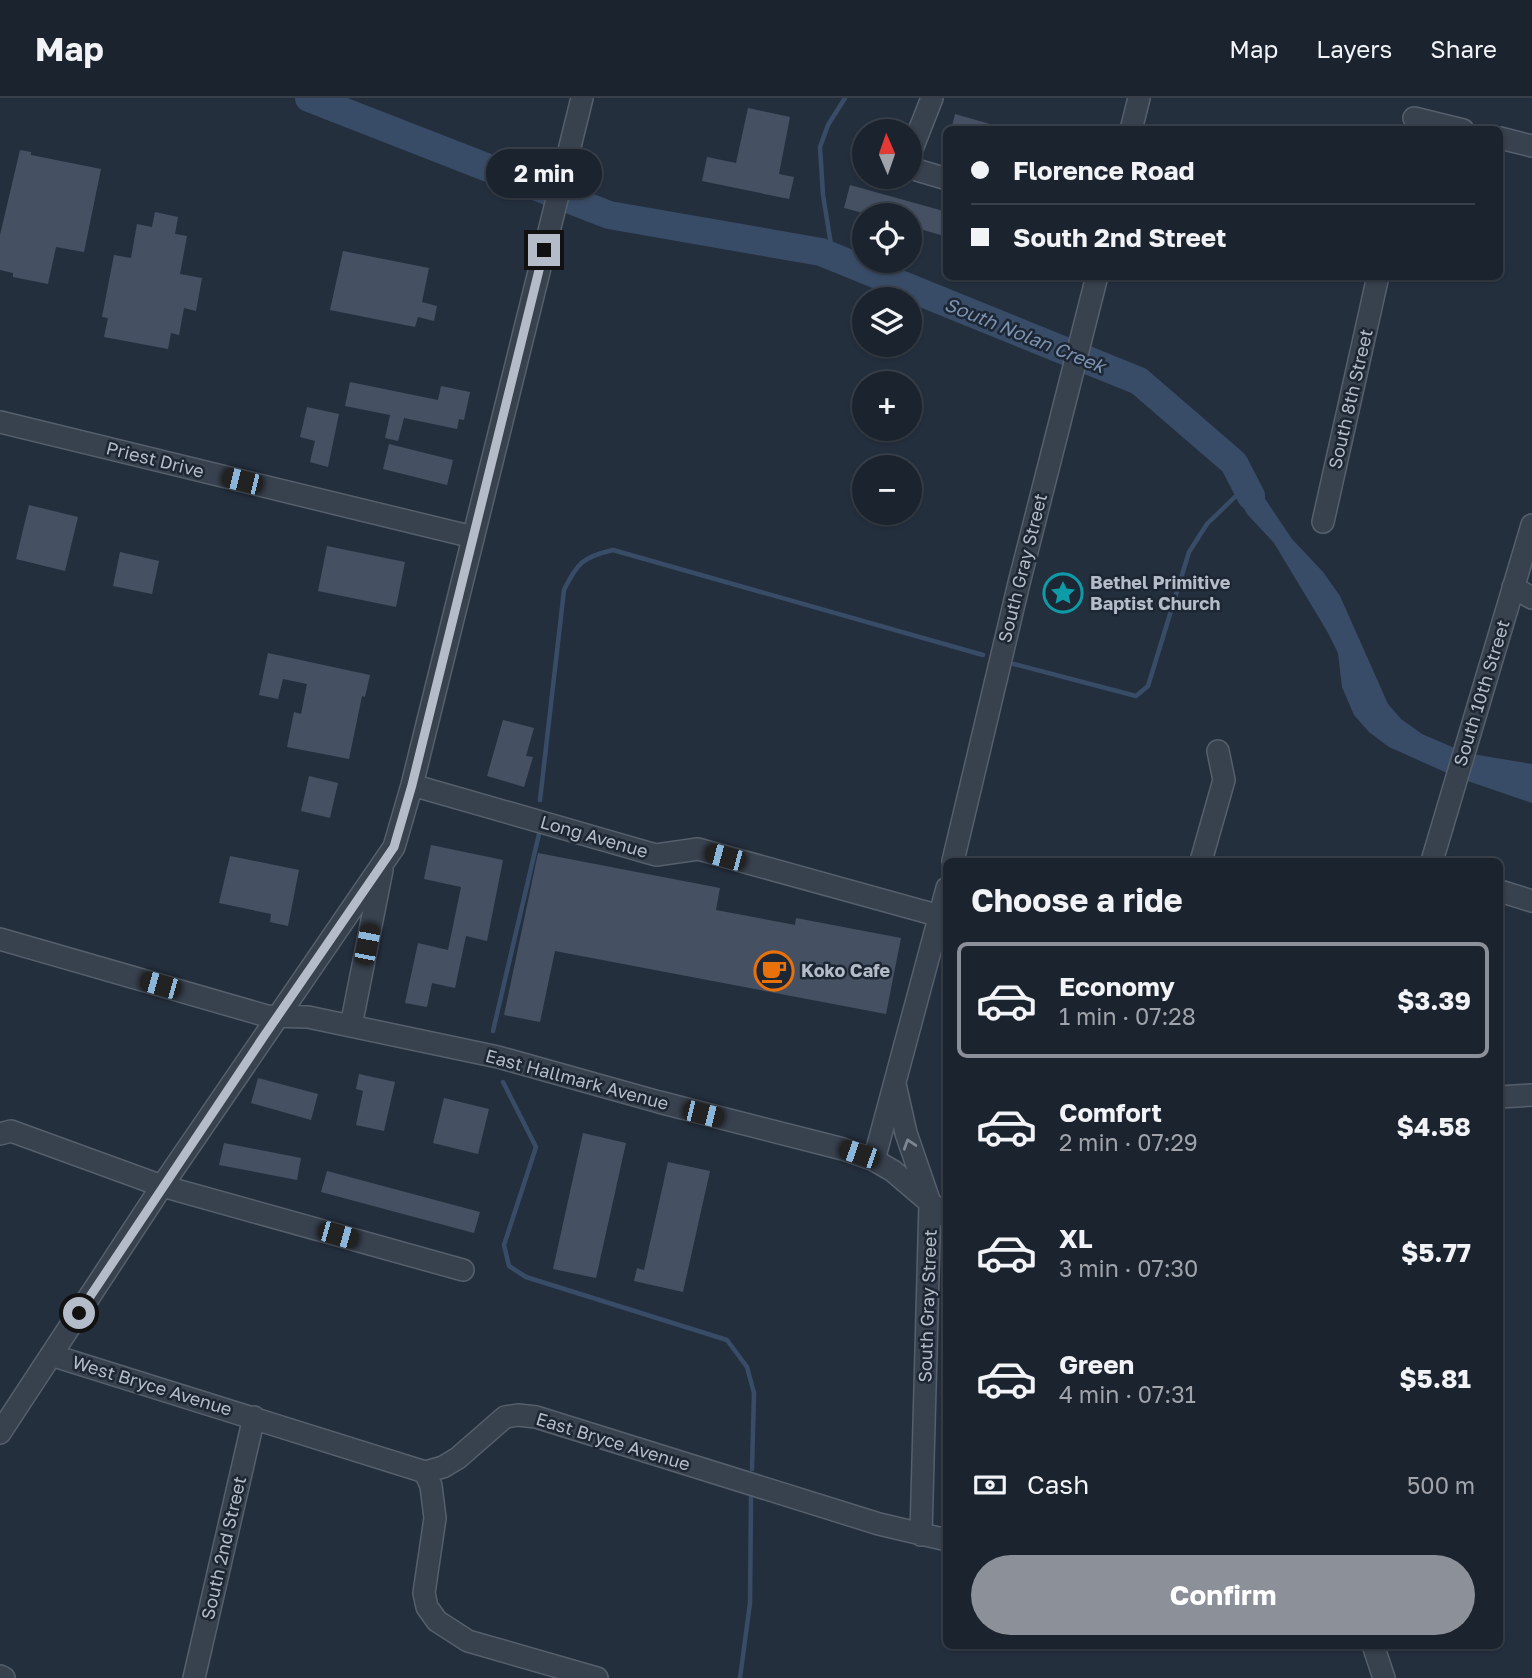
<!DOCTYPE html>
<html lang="en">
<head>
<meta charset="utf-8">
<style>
	:root { --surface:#1b232e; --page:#282f3a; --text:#f1f3f6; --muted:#a0a4aa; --line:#39404a; --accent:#8c9099 }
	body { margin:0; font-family:"Golos Text",sans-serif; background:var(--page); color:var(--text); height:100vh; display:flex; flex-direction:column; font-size:26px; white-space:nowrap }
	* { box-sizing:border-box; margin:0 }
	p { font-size:23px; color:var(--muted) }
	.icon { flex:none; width:38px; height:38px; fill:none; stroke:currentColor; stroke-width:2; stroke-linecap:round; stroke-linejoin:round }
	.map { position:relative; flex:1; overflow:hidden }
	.details { position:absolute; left:943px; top:760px; width:560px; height:791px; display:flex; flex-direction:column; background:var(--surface); border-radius:10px; box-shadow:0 2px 5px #0004,0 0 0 2px var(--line) }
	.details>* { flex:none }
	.guide { position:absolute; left:943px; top:28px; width:560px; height:154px; border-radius:10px; box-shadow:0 2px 5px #0004,0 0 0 2px var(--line); display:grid; align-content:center; height:154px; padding:0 28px; background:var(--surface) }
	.needle { width:46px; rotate:358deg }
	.tools { position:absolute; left:852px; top:21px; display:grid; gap:14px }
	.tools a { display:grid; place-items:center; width:70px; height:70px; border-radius:50%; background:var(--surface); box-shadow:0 2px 5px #0004,0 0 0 2px var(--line); font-size:35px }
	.end { position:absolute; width:32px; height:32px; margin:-16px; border:9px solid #b4bcc9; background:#111; box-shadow:0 0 0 4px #111 }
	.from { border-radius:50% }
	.bubble { position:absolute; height:49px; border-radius:24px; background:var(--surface); box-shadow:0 2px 5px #0004,0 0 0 2px var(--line); font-size:23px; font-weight:700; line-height:49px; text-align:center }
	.car { position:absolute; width:21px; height:42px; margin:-21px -10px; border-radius:9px; box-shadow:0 0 5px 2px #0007; background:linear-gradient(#222 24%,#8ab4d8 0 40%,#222 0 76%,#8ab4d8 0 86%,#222 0) }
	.guide b { display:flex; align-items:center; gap:24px; height:66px; font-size:26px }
	.guide b+b { border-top:2px solid var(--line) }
	.guide i { width:18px; height:18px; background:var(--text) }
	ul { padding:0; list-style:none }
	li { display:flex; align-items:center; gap:21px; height:116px; margin:0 14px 10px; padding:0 14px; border:4px solid transparent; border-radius:10px }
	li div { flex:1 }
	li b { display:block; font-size:26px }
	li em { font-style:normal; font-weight:700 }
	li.selected { border-color:var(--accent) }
	li>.icon { width:63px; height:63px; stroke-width:1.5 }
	h2 { padding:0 28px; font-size:32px; line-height:84px }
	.pay { display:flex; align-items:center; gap:18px; height:77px; padding:0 28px; font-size:26px }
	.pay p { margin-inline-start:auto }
	.action { display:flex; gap:14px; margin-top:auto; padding:14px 28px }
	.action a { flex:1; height:80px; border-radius:42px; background:var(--accent); color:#fff; font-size:28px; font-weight:700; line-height:80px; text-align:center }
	header { display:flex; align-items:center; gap:42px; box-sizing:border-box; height:98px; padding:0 35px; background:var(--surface); border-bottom:2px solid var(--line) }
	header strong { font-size:33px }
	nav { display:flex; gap:38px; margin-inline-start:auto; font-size:24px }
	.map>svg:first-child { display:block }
	.water { fill:#394c67 }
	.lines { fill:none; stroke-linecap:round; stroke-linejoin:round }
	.stream { stroke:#394c67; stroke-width:4.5 }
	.river { stroke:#394c67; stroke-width:28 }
	.building { fill:#455162 }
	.minor-casing { stroke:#565f6c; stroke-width:24 }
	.minor { stroke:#38414e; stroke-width:21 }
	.oneway { stroke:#7c8592 }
	.route { stroke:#b4bcc9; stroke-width:9 }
	.labels { text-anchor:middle; stroke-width:5; stroke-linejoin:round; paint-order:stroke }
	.street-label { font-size:18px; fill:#b4bcc9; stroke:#1d2633 }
	.poi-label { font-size:18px; font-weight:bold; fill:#b4bcc9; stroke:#1d2633; text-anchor:start }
	.water-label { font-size:19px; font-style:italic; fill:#7c92b1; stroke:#1d2633 }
</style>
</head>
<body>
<header>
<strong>Map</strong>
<nav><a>Map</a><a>Layers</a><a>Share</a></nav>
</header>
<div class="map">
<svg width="1532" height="1580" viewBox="0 0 1532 1580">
	<rect width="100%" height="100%" fill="#242f3e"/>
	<path class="water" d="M1234 365 1247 374 1292 441 1323 474 1340 498 1388 606 1401 621 1422 636 1466 655 1532 666V705L1456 679 1389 649 1369 634 1354 617 1342 589 1338 555 1327 533 1274 445 1247 416 1232 388Z"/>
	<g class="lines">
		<path class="stream" d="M833 159 823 97 820 49 828 27 845 0
			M1014 566 1136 598 1148 588 1189 454 1207 426 1241 393
			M540 702 564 492C577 465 583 459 613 452L983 557
			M493 933 539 736
			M503 984 536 1049 504 1147 509 1168 526 1179 727 1242 747 1269 754 1295 752 1371
			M740 1580 750 1505 751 1398"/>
		<path class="river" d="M309 0 609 117 821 154 1139 283 1234 365 1251 398"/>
	</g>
	<path class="building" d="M748 10 790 19 779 76 794 79 789 101 702 83 707 59 736 65Z
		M955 16 997 28V32H951Z
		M20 52 31 54V57L101 71 84 154 56 149 48 186 13 179V175L0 172V137Z
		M850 87 947 114V139L910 128V117H871L844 110Z
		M155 114 178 119 175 136 187 138 180 176 202 180 196 213 184 210 179 237 171 235 168 251 104 239 108 220 102 219 114 157 131 160 137 126 152 129Z
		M343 153 429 170 422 204 437 208 434 223 418 219 415 229 330 212Z
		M350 284 438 302 441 288 470 294 464 322 459 321 457 331 404 320 398 343 385 340 390 317 345 308Z
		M307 309 339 316 328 369 310 364 315 343 300 339Z
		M389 346 453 362 447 387 383 371Z
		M29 407 78 419 65 473 16 461Z
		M327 448 405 464 396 509 318 493Z
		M120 454 159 463 152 496 113 488Z
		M268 555 370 577 365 599 362 598 349 661 287 649 294 614 301 616 307 586 283 581 278 601 259 597Z
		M503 622 534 630 526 658 533 659 524 689 487 678Z
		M309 678 338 685 330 720 301 713Z
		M431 747 503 762 487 843 466 838 455 890 432 885 427 909 405 905 418 845 448 852 461 789 424 781Z
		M538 755 720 790 716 812 795 827 796 820 901 840 886 916 555 853 540 924 504 917Z
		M230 758 299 772 288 828 270 824 271 816 219 805Z
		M359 976 395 984 384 1033 356 1027 363 993 356 991Z
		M258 980 318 996 311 1022 251 1005Z
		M444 1000 489 1011 478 1056 433 1045Z
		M583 1035 626 1045 596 1180 553 1171Z
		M224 1045 301 1060 297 1082 219 1067Z
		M668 1064 710 1073 683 1194 634 1183 637 1170 644 1172Z
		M327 1073 480 1114 474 1135 321 1094Z"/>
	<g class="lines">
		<g class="minor-casing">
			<path id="minor" d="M1414 20 1463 32
				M1131 32 1139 0
				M1500 40 1532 48
				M910 56 932 0
				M910 70 947 81
				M0 324 473 439
				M1323 424 1378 178
				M1513 489 1532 500
				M412 687 656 757 698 751 940 818
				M953 763 1019 485 1097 178
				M1201 763 1224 682 1218 653
				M1432 763 1532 427
				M1500 793 1532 803
				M0 841 267 918 308 919 498 959 659 1004 843 1051 874 1062 893 1073 947 1119
				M351 928 382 772
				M895 986 906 1035 930 1105 921 1437
				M1500 999 1532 997
				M0 1036 11 1033 162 1088 463 1172
				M874 1062 947 790
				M51 1257 425 1374 443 1369 458 1360 505 1319 518 1317 536 1319 879 1426 947 1442
				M0 1335 162 1088 394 749 412 687 582 0
				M425 1374 431 1388 435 1420 424 1495 427 1509 437 1523 468 1543 597 1580
				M1373 1547 1384 1580
				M0 1578 4 1580
				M194 1580 254 1319"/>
		</g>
		<use href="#minor" class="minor"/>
	</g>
	<defs><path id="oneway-chevron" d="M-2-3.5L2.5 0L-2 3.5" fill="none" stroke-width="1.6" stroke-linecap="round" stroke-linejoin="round" transform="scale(1.75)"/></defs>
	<use class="oneway" href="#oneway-chevron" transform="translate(909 1046) rotate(-108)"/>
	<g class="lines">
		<path class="route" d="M79 1215 264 938 394 749 412 687 544 152"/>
	</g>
	<defs>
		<g id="sight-ring" transform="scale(2.0125)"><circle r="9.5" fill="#1d2633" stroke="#0f9aa8" stroke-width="1.5"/><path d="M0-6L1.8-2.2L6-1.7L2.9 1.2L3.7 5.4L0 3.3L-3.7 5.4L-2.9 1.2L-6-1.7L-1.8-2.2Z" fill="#0f9aa8"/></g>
		<g id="cafe-ring" transform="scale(2.0125)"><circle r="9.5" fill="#1d2633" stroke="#e8710a" stroke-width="1.5"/><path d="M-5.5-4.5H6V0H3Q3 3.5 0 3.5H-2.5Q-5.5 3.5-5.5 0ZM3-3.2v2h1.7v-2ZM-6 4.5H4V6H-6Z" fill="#e8710a"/></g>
	</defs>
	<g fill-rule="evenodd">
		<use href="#sight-ring" x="1063" y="495"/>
		<use href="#cafe-ring" x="774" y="873"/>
	</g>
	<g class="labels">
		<g class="street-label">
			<text transform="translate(1351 301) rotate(-77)" y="6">South 8th Street</text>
			<text transform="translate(155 362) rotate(14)" y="6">Priest Drive</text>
			<text transform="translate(1023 470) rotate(-76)" y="6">South Gray Street</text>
			<text transform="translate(1482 595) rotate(-73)" y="6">South 10th Street</text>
			<text transform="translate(594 739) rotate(16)" y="6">Long Avenue</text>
			<text transform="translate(577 982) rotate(15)" y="6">East Hallmark Avenue</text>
			<text transform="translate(928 1208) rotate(-88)" y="6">South Gray Street</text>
			<text transform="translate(152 1288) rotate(17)" y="6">West Bryce Avenue</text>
			<text transform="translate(613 1344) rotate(17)" y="6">East Bryce Avenue</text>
			<text transform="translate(224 1450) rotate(-77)" y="6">South 2nd Street</text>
		</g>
		<g class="poi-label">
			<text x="1090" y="491">Bethel Primitive<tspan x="1090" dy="21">Baptist Church</tspan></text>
			<text x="801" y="879">Koko Cafe</text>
		</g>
		<g class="water-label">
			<text transform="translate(1025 237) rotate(22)" y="7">South Nolan Creek</text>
		</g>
	</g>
</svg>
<div class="tools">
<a><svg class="needle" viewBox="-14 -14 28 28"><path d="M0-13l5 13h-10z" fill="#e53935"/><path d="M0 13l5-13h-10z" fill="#a0a4aa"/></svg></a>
<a><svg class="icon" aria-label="locate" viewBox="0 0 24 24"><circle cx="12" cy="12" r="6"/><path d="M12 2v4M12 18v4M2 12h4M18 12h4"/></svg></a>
<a><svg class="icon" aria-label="layers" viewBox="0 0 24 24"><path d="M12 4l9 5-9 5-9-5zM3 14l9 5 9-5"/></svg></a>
<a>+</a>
<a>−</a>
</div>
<i class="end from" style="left:79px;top:1215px"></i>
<i class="end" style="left:544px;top:152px"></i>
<div class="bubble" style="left:486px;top:51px;width:116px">2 min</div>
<i class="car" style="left:242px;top:383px;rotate:284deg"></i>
<i class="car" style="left:725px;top:759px;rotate:285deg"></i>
<i class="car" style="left:367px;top:846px;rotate:11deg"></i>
<i class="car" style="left:160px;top:887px;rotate:286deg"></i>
<i class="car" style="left:703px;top:1016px;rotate:104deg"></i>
<i class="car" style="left:859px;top:1056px;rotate:289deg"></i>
<i class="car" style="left:338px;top:1137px;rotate:106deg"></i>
<div class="guide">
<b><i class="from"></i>Florence Road</b>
<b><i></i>South 2nd Street</b>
</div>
<section class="details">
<h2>Choose a ride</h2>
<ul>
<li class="selected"><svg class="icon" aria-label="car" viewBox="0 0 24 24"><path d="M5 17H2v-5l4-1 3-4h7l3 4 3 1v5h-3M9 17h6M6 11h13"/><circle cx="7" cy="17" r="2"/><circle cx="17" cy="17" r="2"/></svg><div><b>Economy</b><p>1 min · 07:28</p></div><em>$3.39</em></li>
<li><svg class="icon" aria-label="car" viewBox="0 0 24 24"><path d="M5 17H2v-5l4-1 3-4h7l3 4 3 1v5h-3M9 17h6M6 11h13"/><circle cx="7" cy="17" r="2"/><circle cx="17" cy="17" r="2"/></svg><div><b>Comfort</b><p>2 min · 07:29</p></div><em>$4.58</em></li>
<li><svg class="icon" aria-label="car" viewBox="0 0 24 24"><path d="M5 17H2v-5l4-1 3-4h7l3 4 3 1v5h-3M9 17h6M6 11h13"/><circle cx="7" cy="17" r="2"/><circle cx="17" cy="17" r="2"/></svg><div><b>XL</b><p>3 min · 07:30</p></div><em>$5.77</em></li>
<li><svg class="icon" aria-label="car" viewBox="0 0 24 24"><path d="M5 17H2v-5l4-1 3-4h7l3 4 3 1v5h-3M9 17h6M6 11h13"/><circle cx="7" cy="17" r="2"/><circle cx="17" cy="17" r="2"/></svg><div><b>Green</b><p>4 min · 07:31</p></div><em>$5.81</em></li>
</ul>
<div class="pay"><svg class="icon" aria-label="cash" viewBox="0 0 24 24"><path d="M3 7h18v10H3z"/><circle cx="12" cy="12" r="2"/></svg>Cash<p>500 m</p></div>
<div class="action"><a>Confirm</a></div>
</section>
</div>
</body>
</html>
